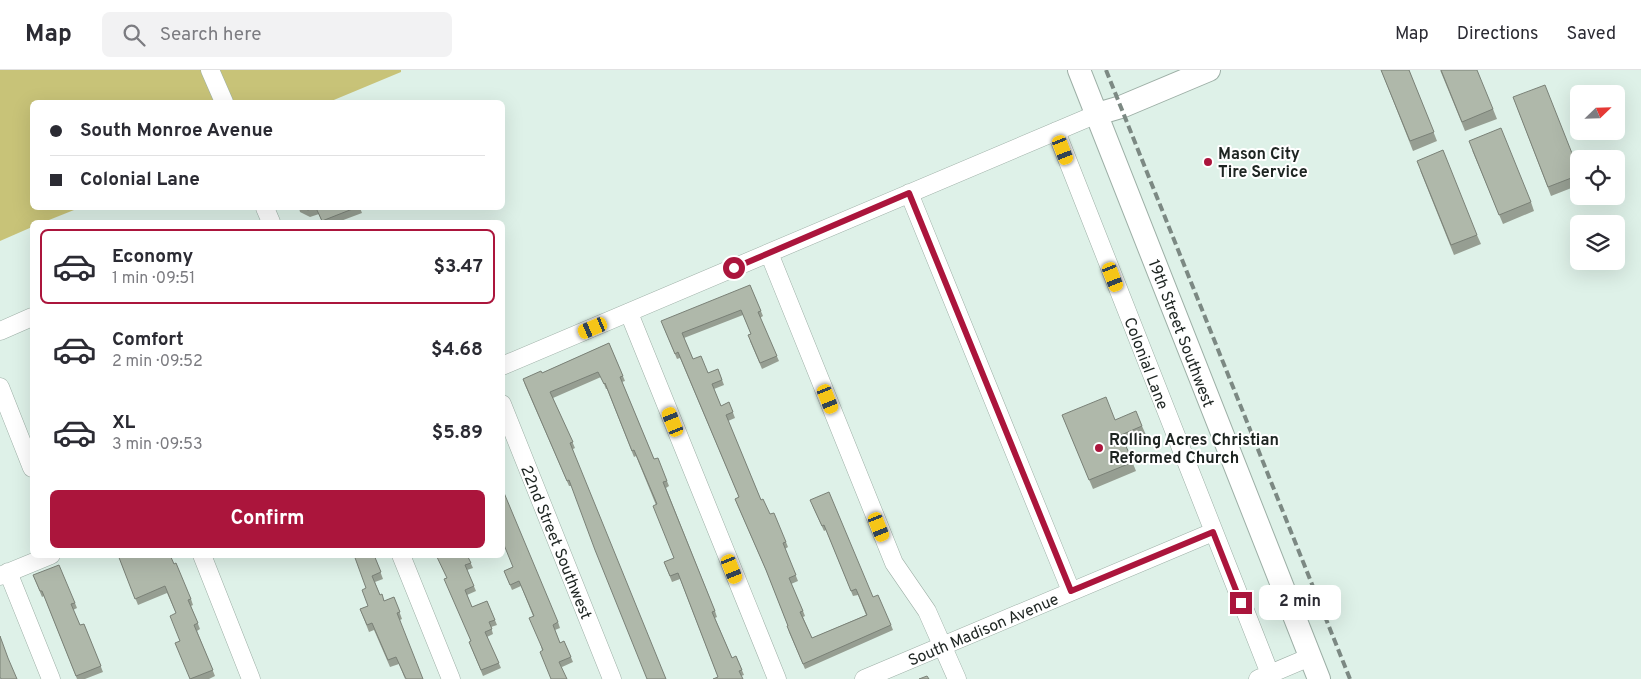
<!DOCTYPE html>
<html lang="en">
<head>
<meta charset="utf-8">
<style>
	:root { --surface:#fff; --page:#f2f2f3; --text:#2b2b33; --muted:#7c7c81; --line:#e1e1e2; --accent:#ab153c }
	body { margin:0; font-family:Overpass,sans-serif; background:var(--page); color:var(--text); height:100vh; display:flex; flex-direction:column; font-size:19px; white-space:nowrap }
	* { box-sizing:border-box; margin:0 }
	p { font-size:16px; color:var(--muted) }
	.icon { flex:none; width:28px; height:28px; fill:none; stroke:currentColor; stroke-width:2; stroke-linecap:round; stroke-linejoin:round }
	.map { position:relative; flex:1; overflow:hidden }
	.details { position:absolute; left:30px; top:150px; width:475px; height:338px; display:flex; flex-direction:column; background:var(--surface); border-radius:8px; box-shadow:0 5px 20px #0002 }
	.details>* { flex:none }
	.hud { position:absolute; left:30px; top:30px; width:475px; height:110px; border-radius:8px; box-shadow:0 5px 20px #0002; display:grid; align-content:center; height:110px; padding:0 20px; background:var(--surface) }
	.needle { width:32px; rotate:67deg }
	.buttons { position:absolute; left:1570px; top:15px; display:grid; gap:10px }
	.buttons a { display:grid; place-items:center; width:55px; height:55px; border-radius:8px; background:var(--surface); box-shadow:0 5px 20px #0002; font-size:25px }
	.end { position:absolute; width:22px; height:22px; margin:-11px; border:6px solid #ab153c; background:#fff; box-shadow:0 0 0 2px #fff }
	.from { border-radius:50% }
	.bubble { position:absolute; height:35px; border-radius:8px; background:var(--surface); box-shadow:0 5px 20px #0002; font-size:16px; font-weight:700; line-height:35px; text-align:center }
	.car { position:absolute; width:15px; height:30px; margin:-15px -8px; border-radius:6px; box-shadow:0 0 4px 1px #0007; background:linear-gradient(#f5c518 24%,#345 0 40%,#f5c518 0 76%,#345 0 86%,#f5c518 0) }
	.hud b { display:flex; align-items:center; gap:18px; height:48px; font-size:19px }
	.hud b+b { border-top:1px solid var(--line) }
	.hud i { width:12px; height:12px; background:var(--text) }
	ul { padding:9px 0 0; list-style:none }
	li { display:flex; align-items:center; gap:15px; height:75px; margin:0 10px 8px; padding:0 10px; border:2px solid transparent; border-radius:8px }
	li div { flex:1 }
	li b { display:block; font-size:19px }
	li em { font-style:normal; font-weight:700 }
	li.active { border-color:var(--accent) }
	li>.icon { width:45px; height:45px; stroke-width:1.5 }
	.cta { display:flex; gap:10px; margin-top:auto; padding:10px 20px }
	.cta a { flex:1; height:58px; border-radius:8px; background:var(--accent); color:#fff; font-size:20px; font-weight:700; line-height:58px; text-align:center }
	header { display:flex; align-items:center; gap:30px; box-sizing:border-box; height:70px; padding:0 25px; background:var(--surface); border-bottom:1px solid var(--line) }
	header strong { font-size:24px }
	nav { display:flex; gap:28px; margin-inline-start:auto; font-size:18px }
	.search { width:350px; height:45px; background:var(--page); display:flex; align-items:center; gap:12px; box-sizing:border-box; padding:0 18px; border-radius:8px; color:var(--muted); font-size:19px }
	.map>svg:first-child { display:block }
	.green { fill:#c8c378 }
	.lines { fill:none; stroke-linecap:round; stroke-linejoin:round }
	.minor-casing { stroke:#9dafa6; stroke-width:19 }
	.major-casing { stroke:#9dafa6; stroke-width:24 }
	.minor { stroke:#fff; stroke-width:18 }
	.major { stroke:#fff; stroke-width:22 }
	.rail { stroke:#7c8983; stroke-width:4; stroke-dasharray:8 4; stroke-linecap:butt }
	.wall { fill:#969e92 }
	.building { fill:#afb8aa; stroke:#7a8177 }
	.route { stroke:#ab153c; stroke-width:6 }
	.poi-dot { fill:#ab153c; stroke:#fff; stroke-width:2 }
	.labels { text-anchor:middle; stroke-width:4; stroke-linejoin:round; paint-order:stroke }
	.poi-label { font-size:16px; font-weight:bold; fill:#1e2522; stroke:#fff; text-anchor:start }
	.street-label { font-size:16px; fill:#1e2522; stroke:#fff }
</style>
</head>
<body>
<header>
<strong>Map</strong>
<div class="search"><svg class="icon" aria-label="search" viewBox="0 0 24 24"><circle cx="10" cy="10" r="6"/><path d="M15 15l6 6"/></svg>Search here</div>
<nav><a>Map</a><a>Directions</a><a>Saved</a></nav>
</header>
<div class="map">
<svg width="1641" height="609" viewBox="0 0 1641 609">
	<rect width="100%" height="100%" fill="#def1e8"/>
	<path class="green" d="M0 0H401V2L329 32H32V138H79L44 152H32V157L0 171Z"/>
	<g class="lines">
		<g class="minor-casing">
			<path id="minor" d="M210 0 224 32
				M1056 61 1272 609
				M909 123 1071 521
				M265 138 271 152
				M769 183 894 493 927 541 957 609
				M629 243 777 609
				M0 261 32 247
				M502 296 1097 44
				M0 317 32 398
				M502 334 612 609
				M202 485 251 609
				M401 485 451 609
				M8 502 51 609
				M0 506 51 485
				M864 609 1213 462
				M1258 609 1310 587"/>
		</g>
		<g class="major-casing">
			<path id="major" d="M1079 0 1319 609
				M1097 44 1121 37 1209 0"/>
		</g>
		<use href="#minor" class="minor"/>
		<use href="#major" class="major"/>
		<path class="rail" d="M1106 0 1350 609"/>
	</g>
	<path class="wall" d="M1381 0H1409L1437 71 1413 81Z
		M1440 0 1493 39 1497 49 1465 61Z
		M1513 27 1579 101V115L1551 126Z
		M1472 80 1531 132 1534 141 1503 154Z
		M1420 100 1477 165 1481 174 1454 185Z
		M299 138H360L362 143 338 152H322L319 144 310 147 300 142Z
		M750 215 763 246 760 248 779 291 762 299 750 271 751 264 743 245 684 268 693 289 708 303 718 299 724 315 714 319 721 336 729 332 735 348 728 351 761 430 786 472 788 477 785 479 798 511 791 514 803 541 805 546 803 547 812 568 866 545 858 525 853 526 826 460 824 461 812 435 873 527 891 555 893 560 805 599 789 562 788 556 768 505 737 434 735 429 739 427 680 288 677 289 663 256Z
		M609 273 625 311 622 312 654 389 667 411 669 416 666 418 715 541 717 547 715 548 732 588 736 586 744 605 741 606 718 607 680 509 672 512 664 492 674 488 656 435 636 386 634 387 607 319H606L601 307 553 328 575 378 573 379 571 416H569L525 315 523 309 542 303Z
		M1062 345 1115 350 1142 356 1146 365 1125 374 1136 401 1093 419Z
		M118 485 174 494 191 529 193 535 191 536 200 559 197 561 215 606 209 609H190L180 571 176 543 167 523 138 535Z
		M374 485 383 509 375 512 380 525 384 531 394 527 402 549 400 550 405 609 399 594 390 597 374 560 369 562 360 539 368 536 366 519Z
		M467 485 473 498 467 500 476 521 467 525 472 537 487 531 497 555 491 557 493 564 487 567 501 598 483 606 471 577V571L446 509Z
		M513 497 558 552 560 558 555 560 560 573 564 571 573 592 562 597 542 580 533 546 521 516 512 520 504 501Z
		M33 505 75 533 77 538 73 540 80 555 84 554 103 602 85 609H77L44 526 42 527Z"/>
	<path class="building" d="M1381 0H1409L1434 62 1410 71Z
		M1441 0H1477L1493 39 1462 52Z
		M1545 15 1579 101V105L1548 117 1513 27Z
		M1501 58 1531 132 1499 145 1469 71Z
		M1443 80 1477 165 1451 175 1417 91Z
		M303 138H314L308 140Z
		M316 138H355L322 151Z
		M750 215 761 241 758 242 777 286 760 293 748 265 751 264 741 240 682 263 693 289 701 286 708 303 718 299 722 310 712 314 721 336 729 332 733 342 726 345 761 430 763 429 770 444 774 443 786 472 783 473 796 505 789 508 803 541 800 542 812 568 867 545 856 519 851 521 824 455 822 456 810 430 829 422 873 527 878 525 891 555 803 594 787 556H788L766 500 735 429 739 427 678 282 675 284 661 251Z
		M609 273 623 306 620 307 654 389 658 388 667 411 663 412 715 541 712 542 732 588 736 586 742 600 739 601 743 609H713L718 607 678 503 670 506 664 492 674 488 653 436 657 434 634 380 632 381 605 313 604 314 598 302 550 322 573 372 570 373 666 609H647L595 480 569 410 567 411 523 309 541 301 542 303Z
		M1106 327 1115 350 1136 341 1142 356 1121 365 1133 392 1089 410 1062 345Z
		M502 418 558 552 553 555 560 573 564 571 571 587 559 592 567 609H551L540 582 543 580 529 548 534 546 519 511 510 515 504 501 513 497 502 470Z
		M118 485H170L174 494 176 493 191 529 188 530 198 553 194 555 213 600 190 609 175 573 180 571 170 546 176 543 165 516 135 529Z
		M354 485H374L381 502 372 506 380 525 382 524 384 531 394 527 400 542 397 543 423 609H406L396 587 388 590 372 553 367 555 360 539 368 536 362 520 366 518Z
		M436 485H467L471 493 465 495 474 516 465 520 472 537 487 531 495 550 489 552 492 559 485 562 499 593 481 600 469 572 471 571 444 509 447 508Z
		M59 495 75 533 71 534 80 555 84 554 101 596 76 606 42 521H40L33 505Z
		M0 566 8 588 17 609H1L0 607Z
		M927 606 929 609H919Z"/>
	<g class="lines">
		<path class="route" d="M734 198 909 123 1071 521 1213 462 1241 533"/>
	</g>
	<g class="poi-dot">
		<circle cx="1208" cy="92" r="5"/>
		<circle cx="1099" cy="378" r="5"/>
	</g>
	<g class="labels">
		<g class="poi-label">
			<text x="1218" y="89">Mason City<tspan x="1218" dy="18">Tire Service</tspan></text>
			<text x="1109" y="375">Rolling Acres Christian<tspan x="1109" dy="18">Reformed Church</tspan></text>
		</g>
		<g class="street-label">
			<text transform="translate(1182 263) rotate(69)" y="6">19th Street Southwest</text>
			<text transform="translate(1147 293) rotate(69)" y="6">Colonial Lane</text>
			<text transform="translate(557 472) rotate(68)" y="6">22nd Street Southwest</text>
			<text transform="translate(983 559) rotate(-23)" y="6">South Madison Avenue</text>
		</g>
	</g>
</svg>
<div class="buttons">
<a><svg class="needle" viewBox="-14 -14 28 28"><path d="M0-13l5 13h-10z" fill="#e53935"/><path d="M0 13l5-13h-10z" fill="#7c7c81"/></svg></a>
<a><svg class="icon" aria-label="locate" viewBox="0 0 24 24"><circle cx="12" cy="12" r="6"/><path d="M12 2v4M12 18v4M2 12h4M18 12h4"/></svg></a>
<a><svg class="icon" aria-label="layers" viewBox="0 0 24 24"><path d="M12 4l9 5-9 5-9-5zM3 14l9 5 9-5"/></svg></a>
</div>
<i class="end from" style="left:734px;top:198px"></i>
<i class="end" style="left:1241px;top:533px"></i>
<div class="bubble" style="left:1259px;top:515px;width:82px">2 min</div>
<i class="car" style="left:1063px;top:80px;rotate:159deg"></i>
<i class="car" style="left:1113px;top:207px;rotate:159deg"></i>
<i class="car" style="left:593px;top:258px;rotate:247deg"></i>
<i class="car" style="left:828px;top:329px;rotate:158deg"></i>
<i class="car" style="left:673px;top:352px;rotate:338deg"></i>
<i class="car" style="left:879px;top:457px;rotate:158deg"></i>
<i class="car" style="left:732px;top:499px;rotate:158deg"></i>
<div class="hud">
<b><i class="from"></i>South Monroe Avenue</b>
<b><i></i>Colonial Lane</b>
</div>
<section class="details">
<ul>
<li class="active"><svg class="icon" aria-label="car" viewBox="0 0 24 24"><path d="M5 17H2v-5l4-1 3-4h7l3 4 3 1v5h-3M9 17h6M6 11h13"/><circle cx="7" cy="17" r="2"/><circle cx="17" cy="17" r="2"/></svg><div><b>Economy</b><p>1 min · 09:51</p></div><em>$3.47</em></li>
<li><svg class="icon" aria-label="car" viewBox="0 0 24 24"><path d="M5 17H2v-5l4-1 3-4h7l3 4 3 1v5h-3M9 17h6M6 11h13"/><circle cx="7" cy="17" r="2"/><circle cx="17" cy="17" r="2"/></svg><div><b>Comfort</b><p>2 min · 09:52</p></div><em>$4.68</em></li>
<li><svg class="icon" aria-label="car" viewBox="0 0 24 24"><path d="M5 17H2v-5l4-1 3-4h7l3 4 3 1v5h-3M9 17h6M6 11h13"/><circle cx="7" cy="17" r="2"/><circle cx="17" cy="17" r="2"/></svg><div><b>XL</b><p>3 min · 09:53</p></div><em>$5.89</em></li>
</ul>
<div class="cta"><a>Confirm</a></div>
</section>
</div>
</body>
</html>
